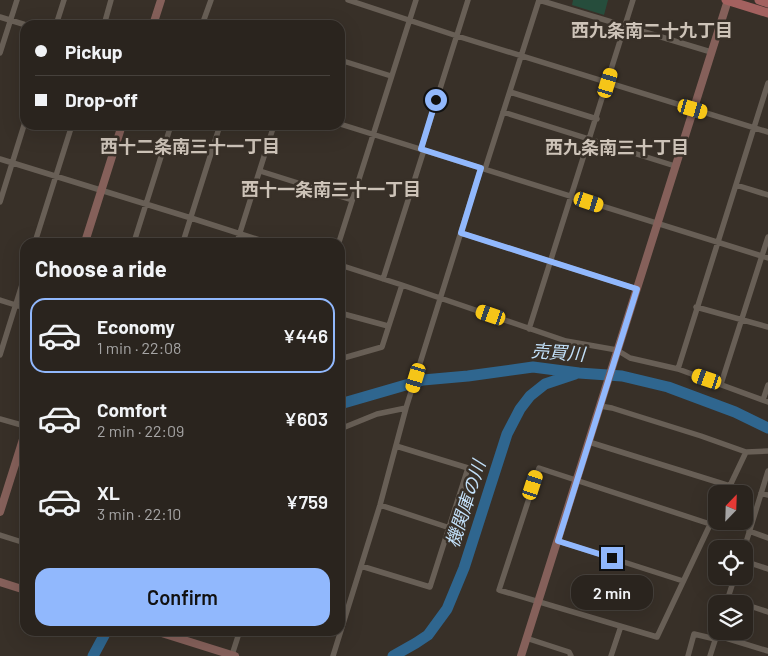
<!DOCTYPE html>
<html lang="en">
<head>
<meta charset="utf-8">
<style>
	:root { --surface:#2a241e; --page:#36302b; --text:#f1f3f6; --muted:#a5a4a4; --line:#46413c; --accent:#91b8fd }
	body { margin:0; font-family:Barlow,"Noto Sans JP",sans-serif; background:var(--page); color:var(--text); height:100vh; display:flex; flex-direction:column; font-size:19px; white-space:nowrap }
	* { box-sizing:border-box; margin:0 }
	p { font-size:16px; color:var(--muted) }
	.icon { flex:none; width:28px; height:28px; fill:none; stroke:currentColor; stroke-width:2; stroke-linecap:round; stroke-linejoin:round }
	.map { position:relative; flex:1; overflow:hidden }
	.drawer { position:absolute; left:20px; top:238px; width:325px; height:398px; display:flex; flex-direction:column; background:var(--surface); border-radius:15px; box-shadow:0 5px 20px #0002,0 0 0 1px var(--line) }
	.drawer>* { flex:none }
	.guide { position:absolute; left:20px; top:20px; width:325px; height:110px; border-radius:15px; box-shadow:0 5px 20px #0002,0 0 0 1px var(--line); display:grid; align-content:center; height:110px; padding:0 15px; background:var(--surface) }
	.needle { width:32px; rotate:23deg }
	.tools { position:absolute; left:708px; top:485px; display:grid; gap:10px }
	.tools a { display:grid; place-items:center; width:45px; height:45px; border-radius:10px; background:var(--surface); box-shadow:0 5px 20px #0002,0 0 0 1px var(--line); font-size:25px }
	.end { position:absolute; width:22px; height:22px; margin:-11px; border:6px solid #91b8fd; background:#111; box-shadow:0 0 0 2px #111 }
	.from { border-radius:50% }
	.bubble { position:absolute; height:35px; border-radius:15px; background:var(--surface); box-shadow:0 5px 20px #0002,0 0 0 1px var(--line); font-size:16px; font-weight:600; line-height:35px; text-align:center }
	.car { position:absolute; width:15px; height:30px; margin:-15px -8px; border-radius:6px; box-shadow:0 0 4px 1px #0007; background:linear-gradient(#f5c518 24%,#345 0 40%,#f5c518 0 76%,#345 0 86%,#f5c518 0) }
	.guide b { display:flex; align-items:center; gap:18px; height:48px; font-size:19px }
	.guide b+b { border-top:1px solid var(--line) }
	.guide i { width:12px; height:12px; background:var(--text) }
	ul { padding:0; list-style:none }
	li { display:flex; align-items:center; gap:15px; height:75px; margin:0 10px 8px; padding:0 5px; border:2px solid transparent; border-radius:15px }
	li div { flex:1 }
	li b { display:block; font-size:19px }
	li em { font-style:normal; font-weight:600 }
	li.selected { border-color:var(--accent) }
	li>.icon { width:45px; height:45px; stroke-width:1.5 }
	h2 { padding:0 15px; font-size:22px; line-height:60px }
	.action { display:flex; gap:10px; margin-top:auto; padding:10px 15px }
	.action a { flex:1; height:58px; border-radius:15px; background:var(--accent); color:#111; font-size:20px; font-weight:600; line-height:58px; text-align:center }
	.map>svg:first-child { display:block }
	.green { fill:#264d3c }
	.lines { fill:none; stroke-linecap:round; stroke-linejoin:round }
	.river { stroke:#2f668f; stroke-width:11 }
	.street { stroke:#685f56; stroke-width:5.5 }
	.secondary { stroke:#85605a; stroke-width:8 }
	.primary { stroke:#a3615f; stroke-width:9 }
	.route { stroke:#91b8fd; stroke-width:6 }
	.labels { text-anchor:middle; stroke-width:5; stroke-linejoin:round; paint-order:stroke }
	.neighbourhood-label { font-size:18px; font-weight:bold; fill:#cdc3b8; stroke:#383028 }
	.water-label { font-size:18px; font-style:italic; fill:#c3e1fa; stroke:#383028 }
</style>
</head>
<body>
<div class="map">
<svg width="768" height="656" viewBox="0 0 768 656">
	<rect width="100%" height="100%" fill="#383028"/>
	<path class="green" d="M573 0H608L604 15 572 5Z"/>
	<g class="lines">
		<path class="river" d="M340 404 423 380 468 376 533 367 579 373 622 376 668 387 735 412 768 428
			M93 656 107 630
			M393 656 416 643 428 635 447 609 464 568 507 434 520 409 530 396 545 384 575 374"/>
		<path class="street" d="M348 0 457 36 768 132
			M539 0 711 52
			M0 17 26 25
			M56 25 64 0
			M104 25 111 0
			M202 25 211 0
			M0 53 17 0
			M340 60 391 76
			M510 92 597 119
			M503 112 675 166
			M340 124 768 258
			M421 149 468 0
			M0 159 191 218 266 242
			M485 169 539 0
			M260 171 352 200
			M736 185 768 195
			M0 202 25 122
			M461 233 637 289
			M35 242 72 125
			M134 242 171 125
			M183 242 220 125
			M237 242 274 125
			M339 242 416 0
			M340 265 402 285 566 341 617 350 630 358 678 369 768 402
			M383 279 424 150
			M0 300 25 308
			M696 307 768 327
			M340 313 388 326
			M529 329 633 0
			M0 355 25 275
			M340 359 382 347 402 285
			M678 369 768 83
			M721 384 768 237
			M763 400 768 385
			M600 406 612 408 701 436 746 452
			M0 419 25 426
			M340 429 377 414 406 408
			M589 442 730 486
			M761 493 768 495
			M726 494 746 452 768 451
			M380 505 450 528
			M710 524 539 468 499 590 657 637 716 512
			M749 531 768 538
			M0 535 25 543
			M558 541 683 581
			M744 549 768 471
			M744 561 768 569
			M361 566 430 587 468 468 396 446
			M728 599 742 604
			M726 604 735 576
			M744 604 768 612
			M716 635 768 651
			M526 638 569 652 571 656
			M232 655 240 630
			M333 656 380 505 406 408 481 168
			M611 656 621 626
			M688 656 694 634 715 639
			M710 656 718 631"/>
		<path class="secondary" d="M153 25 161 0
			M85 242 122 125
			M0 512 25 433
			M0 582 25 590
			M152 630 235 656
			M521 656 728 0"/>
		<path class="primary" d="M726 0 768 13
			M759 0 768 3"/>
	</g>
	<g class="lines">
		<path class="route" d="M436 100 421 149 481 168 461 233 637 289 558 541 612 558"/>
	</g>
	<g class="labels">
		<g class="neighbourhood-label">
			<text x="652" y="37">西九条南二十九丁目</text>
			<text x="190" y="153">西十二条南三十一丁目</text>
			<text x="617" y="154">西九条南三十丁目</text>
			<text x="331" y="196">西十一条南三十一丁目</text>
		</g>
		<g class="water-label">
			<text transform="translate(558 353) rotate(4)" y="6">売買川</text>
			<text transform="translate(466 504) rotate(-72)" y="6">機関庫の川</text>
		</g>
	</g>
</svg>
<div class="tools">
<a><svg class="needle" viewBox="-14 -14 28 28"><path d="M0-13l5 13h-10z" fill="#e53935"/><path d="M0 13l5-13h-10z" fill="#a5a4a4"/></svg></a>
<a><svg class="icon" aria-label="locate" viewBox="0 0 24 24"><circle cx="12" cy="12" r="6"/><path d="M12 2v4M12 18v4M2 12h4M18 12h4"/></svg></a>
<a><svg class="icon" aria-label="layers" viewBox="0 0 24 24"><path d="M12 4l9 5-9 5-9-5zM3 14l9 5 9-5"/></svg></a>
</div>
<i class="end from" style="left:436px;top:100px"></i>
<i class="end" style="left:612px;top:558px"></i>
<div class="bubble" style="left:571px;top:575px;width:82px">2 min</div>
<i class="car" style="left:608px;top:83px;rotate:17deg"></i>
<i class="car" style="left:693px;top:109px;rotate:106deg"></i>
<i class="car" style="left:589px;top:202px;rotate:108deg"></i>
<i class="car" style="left:491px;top:315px;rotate:289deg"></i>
<i class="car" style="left:416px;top:378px;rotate:197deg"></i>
<i class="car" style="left:707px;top:379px;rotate:289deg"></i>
<i class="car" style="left:533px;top:485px;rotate:18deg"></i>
<div class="guide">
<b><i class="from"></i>Pickup</b>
<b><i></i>Drop-off</b>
</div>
<section class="drawer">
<h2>Choose a ride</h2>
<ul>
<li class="selected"><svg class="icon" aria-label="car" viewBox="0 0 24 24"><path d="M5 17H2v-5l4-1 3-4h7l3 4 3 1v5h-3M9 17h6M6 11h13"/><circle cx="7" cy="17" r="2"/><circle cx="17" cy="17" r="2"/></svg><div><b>Economy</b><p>1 min · 22:08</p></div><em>¥446</em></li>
<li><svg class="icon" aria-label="car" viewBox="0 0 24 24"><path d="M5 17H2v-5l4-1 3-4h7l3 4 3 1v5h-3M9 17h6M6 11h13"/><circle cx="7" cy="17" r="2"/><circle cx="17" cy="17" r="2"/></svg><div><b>Comfort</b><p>2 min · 22:09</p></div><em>¥603</em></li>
<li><svg class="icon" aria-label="car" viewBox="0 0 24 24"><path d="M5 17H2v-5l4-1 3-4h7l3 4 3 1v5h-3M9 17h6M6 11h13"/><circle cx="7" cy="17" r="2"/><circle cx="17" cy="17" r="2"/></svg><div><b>XL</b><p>3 min · 22:10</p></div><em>¥759</em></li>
</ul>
<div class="action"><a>Confirm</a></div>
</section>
</div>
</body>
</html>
